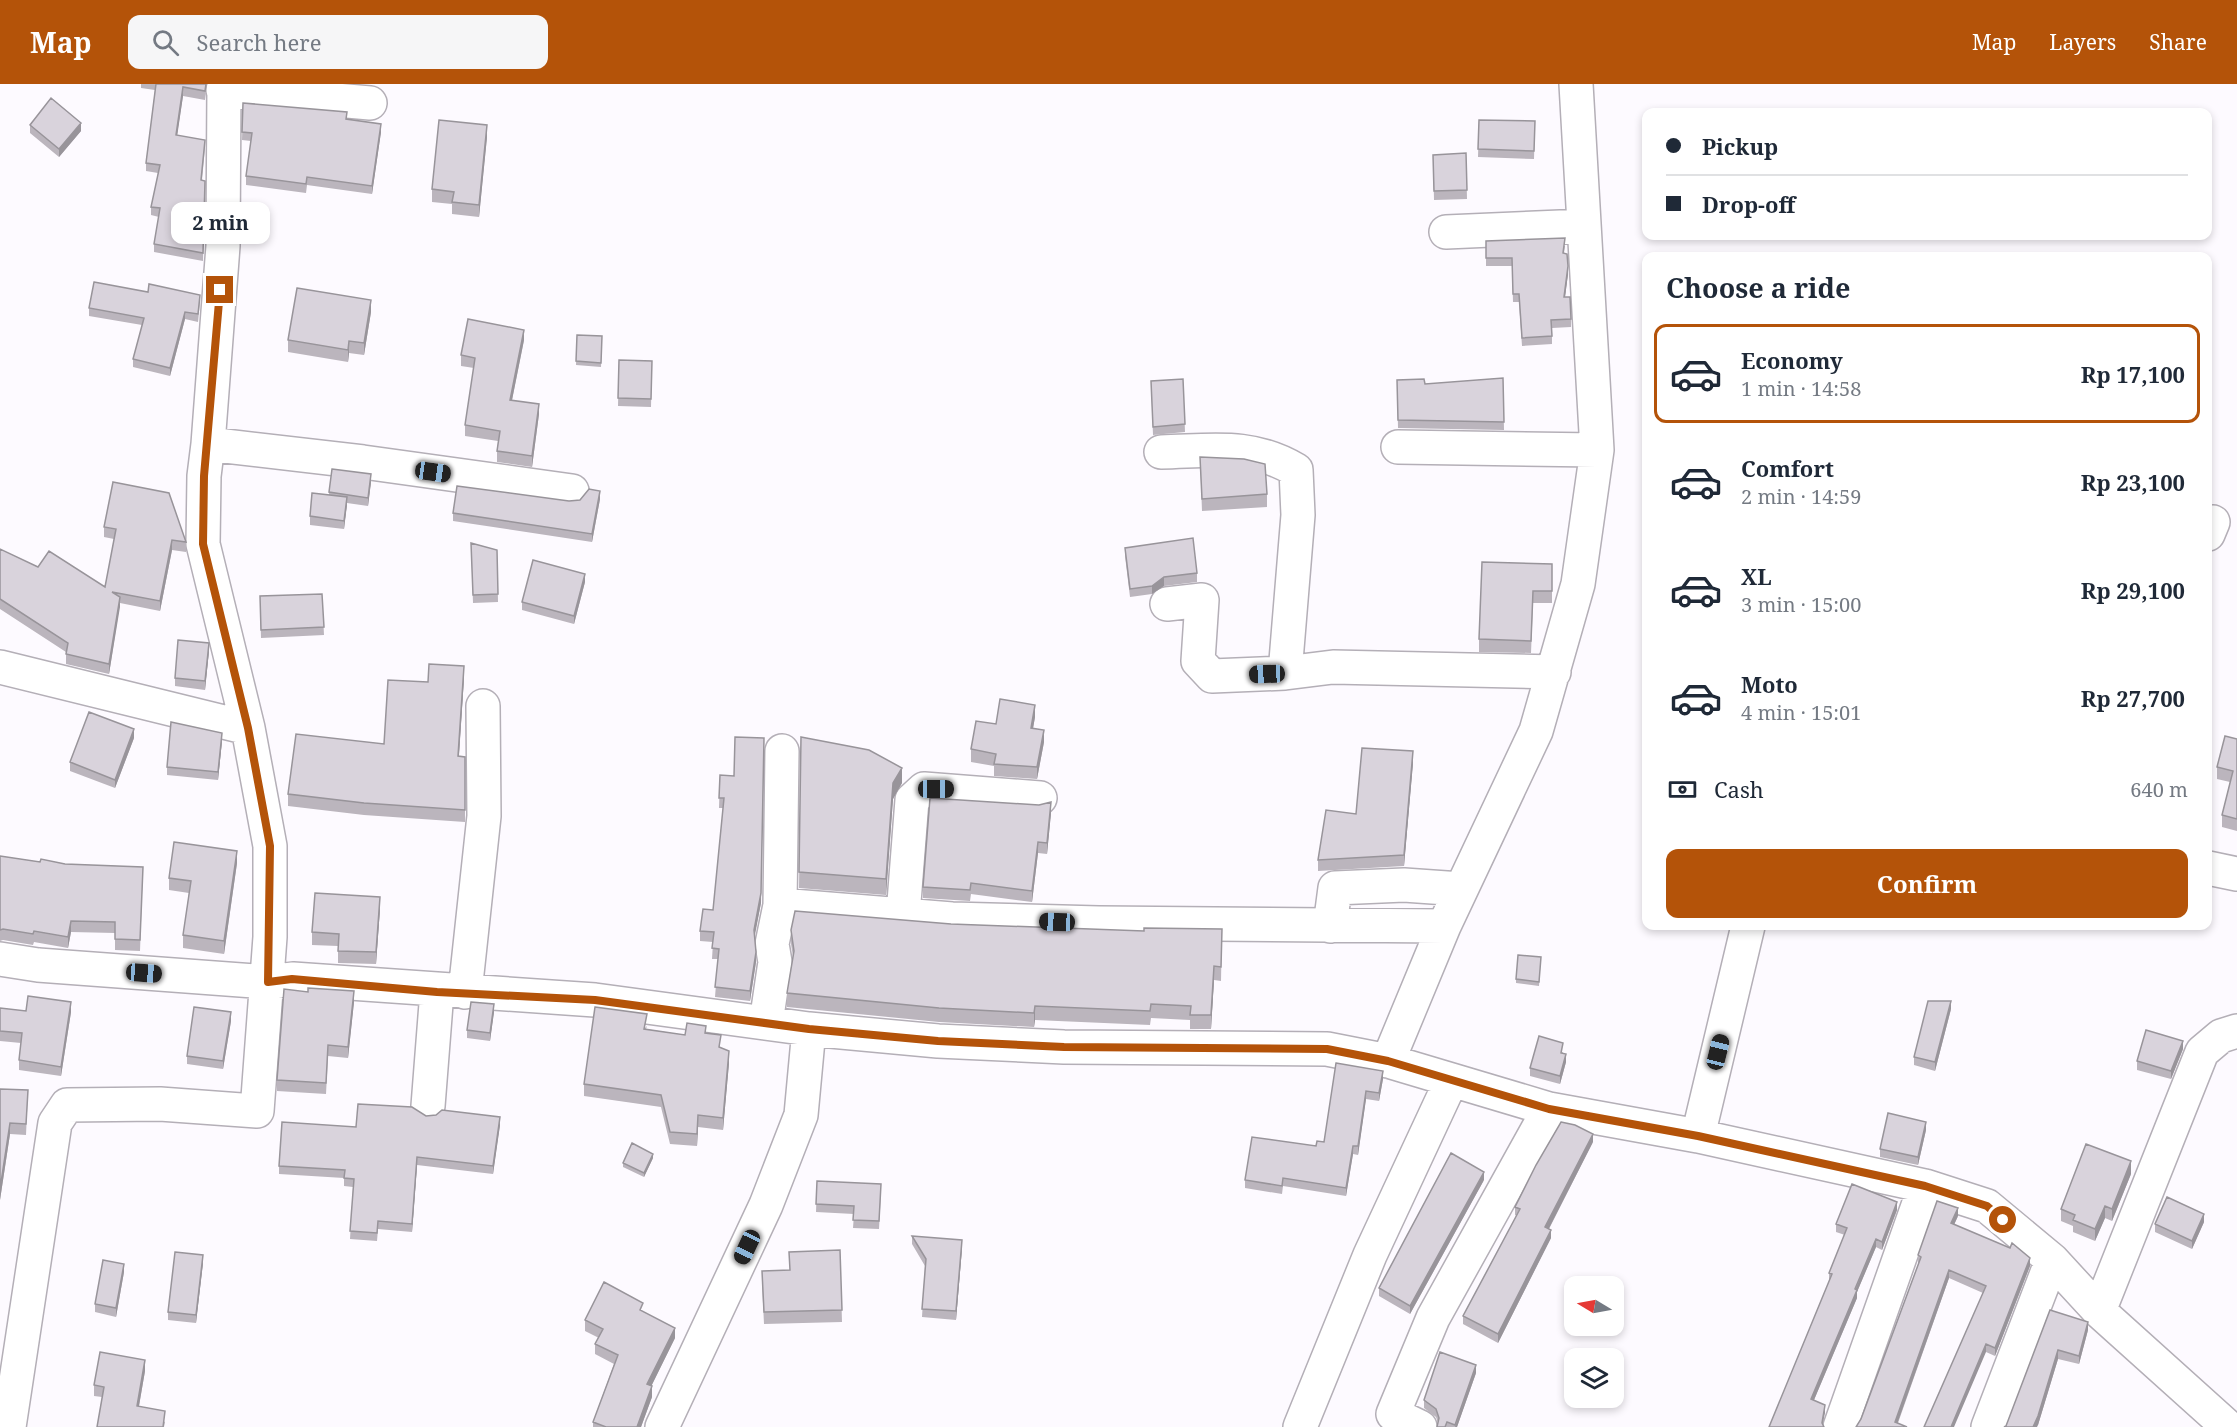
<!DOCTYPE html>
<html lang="en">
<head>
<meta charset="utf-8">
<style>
	:root { --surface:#fff; --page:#f6f6f7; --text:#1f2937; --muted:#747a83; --line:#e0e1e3; --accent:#b45309 }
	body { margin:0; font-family:"Noto Serif",serif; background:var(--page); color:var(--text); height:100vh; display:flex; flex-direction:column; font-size:22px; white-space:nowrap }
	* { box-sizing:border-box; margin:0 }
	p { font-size:20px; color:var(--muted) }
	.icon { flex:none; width:33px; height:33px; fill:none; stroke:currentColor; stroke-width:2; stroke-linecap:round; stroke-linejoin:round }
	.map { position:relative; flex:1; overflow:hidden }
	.panel { position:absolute; left:1642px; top:168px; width:570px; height:678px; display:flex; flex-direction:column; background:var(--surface); border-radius:12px; box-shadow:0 3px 9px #0003 }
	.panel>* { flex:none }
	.top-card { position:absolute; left:1642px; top:24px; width:570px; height:132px; border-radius:12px; box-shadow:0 3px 9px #0003; display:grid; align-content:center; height:132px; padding:0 24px; background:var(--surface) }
	.needle { width:39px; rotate:280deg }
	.tools { position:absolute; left:1564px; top:1192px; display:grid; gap:12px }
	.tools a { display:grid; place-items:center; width:60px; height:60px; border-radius:12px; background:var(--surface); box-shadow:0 3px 9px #0003; font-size:30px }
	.end { position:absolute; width:27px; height:27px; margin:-14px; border:8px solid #b45309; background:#fff; box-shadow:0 0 0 3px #fff }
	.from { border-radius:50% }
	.bubble { position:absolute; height:42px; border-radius:12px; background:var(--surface); box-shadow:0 3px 9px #0003; font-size:20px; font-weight:700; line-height:42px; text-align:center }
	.car { position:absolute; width:18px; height:36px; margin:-18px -9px; border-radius:8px; box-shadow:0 0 4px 2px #0007; background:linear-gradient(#222 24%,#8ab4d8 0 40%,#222 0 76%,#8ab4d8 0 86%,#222 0) }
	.top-card b { display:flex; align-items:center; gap:21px; height:57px; font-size:22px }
	.top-card b+b { border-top:2px solid var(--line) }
	.top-card i { width:15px; height:15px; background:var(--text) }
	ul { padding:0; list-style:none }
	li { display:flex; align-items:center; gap:18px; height:99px; margin:0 12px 9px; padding:0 12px; border:3px solid transparent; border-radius:12px }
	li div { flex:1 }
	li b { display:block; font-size:22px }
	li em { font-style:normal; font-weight:700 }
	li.active { border-color:var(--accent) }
	li>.icon { width:54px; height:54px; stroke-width:1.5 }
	h2 { padding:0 24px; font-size:27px; line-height:72px }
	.pay { display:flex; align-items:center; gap:15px; height:66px; padding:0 24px; font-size:22px }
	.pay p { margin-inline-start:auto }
	.primary-button { display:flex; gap:12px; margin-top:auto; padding:12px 24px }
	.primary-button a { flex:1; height:69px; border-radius:12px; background:var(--accent); color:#fff; font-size:24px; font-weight:700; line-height:69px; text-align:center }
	header { display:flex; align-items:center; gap:36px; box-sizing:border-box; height:84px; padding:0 30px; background:var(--accent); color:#fff }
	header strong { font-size:28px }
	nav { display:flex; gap:33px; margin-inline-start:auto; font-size:21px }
	.search { width:420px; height:54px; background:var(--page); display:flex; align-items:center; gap:15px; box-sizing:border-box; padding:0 21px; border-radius:12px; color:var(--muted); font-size:22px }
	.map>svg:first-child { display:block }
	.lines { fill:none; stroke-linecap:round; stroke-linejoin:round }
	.minor-casing { stroke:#b4afb7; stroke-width:36 }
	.minor { stroke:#fff; stroke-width:33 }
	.wall { fill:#bbb5bd }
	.shaded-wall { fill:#98949a }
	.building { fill:#d9d3dc; stroke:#98949a; stroke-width:1.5 }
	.route { stroke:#b45309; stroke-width:8 }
</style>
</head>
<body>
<header>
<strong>Map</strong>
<div class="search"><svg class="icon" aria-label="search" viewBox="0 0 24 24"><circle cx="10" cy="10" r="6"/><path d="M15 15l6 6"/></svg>Search here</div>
<nav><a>Map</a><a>Layers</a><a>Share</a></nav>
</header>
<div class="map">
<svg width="2237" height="1343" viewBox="0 0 2237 1343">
	<rect width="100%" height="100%" fill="#fdfaff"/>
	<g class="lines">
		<g class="minor-casing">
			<path id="minor" d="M223 6 370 19
				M1446 148 1584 142
				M208 360 363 378 572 407
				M1398 363 1597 366
				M1161 368C1211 367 1251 359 1296 386L1298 431 1285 589 1333 583 1554 588
				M2208 450 2213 438
				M1167 520 1202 516 1198 577 1212 592 1285 589
				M0 583 248 644
				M2208 784 2237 790
				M780 821 782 667
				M903 831 912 716 924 705 1040 714
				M1330 842 1335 804 1404 801 1461 805
				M0 875 38 881 268 898 293 895 595 916 809 945 938 957 1064 963 1327 965 1388 977 1549 1025 1698 1052 1925 1102 1987 1122 2052 1176 2099 1227 2228 1343
				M465 908 484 732 483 622
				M766 939 775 878 772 860 780 821 952 835 1099 839 1444 842
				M1388 977 1444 842 1536 647 1578 500 1597 366 1576 0
				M428 1022 437 907
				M1698 1052 1748 842
				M2099 1227 2202 968 2221 952 2237 947
				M9 1343 55 1039 67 1021 160 1020 257 1027 270 853V762L248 644 203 460 204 392 208 360 223 162 224 0
				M662 1343 766 1121 801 1031 809 945
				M1300 1343 1370 1171 1451 997
				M1420 1343 1393 1330 1433 1234 1549 1025
				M1840 1343 1925 1102
				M1988 1343 2052 1176"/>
		</g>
		<use href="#minor" class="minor"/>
	</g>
	<path class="wall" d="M141 0H207L205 16 183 12 177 51 205 64 202 96 205 97 203 177 154 168V160L159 133 151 131V123L158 89 146 87V79L155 6 141 4Z
		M243 19 347 35 381 48 372 110 307 101 306 109 246 101V92L251 57 242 56Z
		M1479 36 1535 37 1534 75 1478 73Z
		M30 41 81 47 59 73 30 49Z
		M487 53 479 133 452 130V120L432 118V105Z
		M1466 69 1467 115 1434 116 1433 71Z
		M1486 157 1565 162 1564 169 1568 190 1565 213 1571 235V243L1552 244V260L1522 262 1519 218H1513L1512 182H1486Z
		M148 208 200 218 198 238 185 235 170 292 133 283V275L142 241 89 232V224Z
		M371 228 364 271 349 269 348 278 288 268V256Z
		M577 251 602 252 601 283 576 281Z
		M524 256 512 316 539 330 532 383 497 378V367L498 357 465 352V341L474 284 461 282V271Z
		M619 276 652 277 651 323 618 322Z
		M1503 294 1504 346 1398 344 1397 296 1425 300Z
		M1183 295 1185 348 1153 351 1151 297Z
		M1200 373 1267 410V423L1202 427Z
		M371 398 368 422 347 419 344 445 310 441V432L329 411V408Z
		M600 415 592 458 453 437V429L580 416Z
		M104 443 186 458V468L172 466 160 527 120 519 109 590 66 580V568L0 525V465L38 483 105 503 114 455 104 453Z
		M471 459 497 466 498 518 473 519Z
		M1125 464 1197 489V498L1164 502 1152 510 1130 513 1125 472Z
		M1552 480V519H1533L1531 569 1479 568V555Z
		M585 498 574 540 522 526V518Z
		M322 510 324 551 261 554 260 520Z
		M209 567 205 606 175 602V594Z
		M464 594 459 672 465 673V738L364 731 288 722V710L384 660 428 598Z
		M1035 633 1033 644 1044 658 1037 695 994 692V682L971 678V665L996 640Z
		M801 653 902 699 893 715 886 811 799 804Z
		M134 654 115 704 70 687V678Z
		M2237 655V747L2222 743V731L2230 698 2217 695V683Z
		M222 657 218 696 167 691V683Z
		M1413 679 1404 782 1318 787V776L1356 730Z
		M720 691 761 819 754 853 756 878 750 917 715 913 718 875H712L713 858 700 857V847L713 826 723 724H719Z
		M1051 729 1047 770 1038 769 1032 818 971 810 970 817 923 814V803Z
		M0 772 40 778 65 780 143 783 140 867 115 866V849L71 848 68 864 34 858 33 861 3 856 0 857Z
		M237 779 224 870 183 864V851L189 809 169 806V794Z
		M380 825 376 880 338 879V862L312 861V848Z
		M951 840 1144 847 1222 845 1221 897 1214 896 1211 945H1190V936L1151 934 1150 941 1035 936 1034 943 939 938 787 923V909L793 873 791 860V846Z
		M1541 873 1539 902 1516 899V895Z
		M308 908 354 918 348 974 328 972 326 1010 277 1007V996Z
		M0 924 26 927 71 928 61 992 19 986V976L21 959 0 957Z
		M1951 925 1935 987 1914 981V973Z
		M494 928 490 957 467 954V946Z
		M231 937 223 985 187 980V972Z
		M647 942 646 945 685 951 706 950 721 964 729 979 723 1046 698 1043 697 1062 670 1060 661 1023 584 1012V1000Z
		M2183 965 2171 995 2137 986V977Z
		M1563 968V969L1566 978 1560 1000 1530 992V984Z
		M1336 979 1383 995 1379 1017 1366 1015 1358 1071 1353 1070 1346 1112 1283 1102 1282 1110 1245 1104V1096L1324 1058Z
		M0 1005 28 1006 26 1051 10 1050 0 1116Z
		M426 1032 500 1041 493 1090 417 1081 412 1148 378 1145 377 1157 350 1155 353 1103 344 1102V1094L279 1090V1082L356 1043Z
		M1926 1046 1918 1081 1880 1073V1065Z
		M1593 1058 1549 1145 1551 1154 1498 1259 1463 1240V1232L1517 1132 1515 1131V1123Z
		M653 1074 644 1093 623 1083V1079Z
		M2131 1090 2112 1137 2105 1134 2095 1157 2073 1148V1142L2061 1137V1125Z
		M1484 1096 1410 1230 1379 1212V1204Z
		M817 1097 881 1108 879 1145 853 1144 854 1130 816 1128Z
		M1897 1126 1882 1166 1876 1163 1857 1208V1214L1814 1316 1825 1329 1769 1343 1829 1197V1189L1845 1151 1836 1148V1140Z
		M1958 1132 1954 1141 2030 1182 1995 1272 1986 1268 1983 1209 1949 1194 1898 1339 1861 1335 1919 1180H1918V1171Z
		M2204 1138 2192 1165 2155 1148V1140Z
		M912 1152 962 1164 956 1236 922 1233 925 1182 912 1160Z
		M840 1166 842 1238 764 1240 762 1199 790 1186Z
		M203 1179 196 1239 168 1236V1228Z
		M124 1188 116 1233 95 1228V1220Z
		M2050 1226 2088 1246 2079 1280 2058 1275 2038 1341 2006 1342Z
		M643 1228 675 1254 651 1302 652 1313 641 1343H593V1338L614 1280 595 1270V1260L599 1254 585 1247V1236Z
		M145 1287 139 1322 165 1338 164 1343H97L102 1313 94 1312V1301Z
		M1476 1289 1457 1343H1437L1438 1339 1436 1333 1424 1324V1316Z"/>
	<path class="shaded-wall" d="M183 3V12L176 60V51Z
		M81 39V47L59 73V65Z
		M381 40V48L372 110V102Z
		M487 41V53L479 133V121Z
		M1568 182V190L1564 221V213Z
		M371 216V228L364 271V259Z
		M185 228V235L170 292V284Z
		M524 246V256L510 326V316Z
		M349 257V269L348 278V266Z
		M539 320V330L532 383V372Z
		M371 390V398L368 422V414Z
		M600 407V415L592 458V450Z
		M347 413V421L344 445V437Z
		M172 456V466L160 527V517Z
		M585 490V498L574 540V532Z
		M1164 493V502L1152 510V502Z
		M120 513V523L109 590V580Z
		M209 559V567L205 606V597Z
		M464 582V594L458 685V672Z
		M1035 621V633L1031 656V644Z
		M134 645V654L115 704V696Z
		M1044 646V658L1037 695V683Z
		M222 649V657L218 696V688Z
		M764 654 761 819 754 856V846Z
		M1413 667V679L1404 782V771Z
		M902 684V699L893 715 886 811V795L893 699Z
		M1051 718V729L1047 770V759Z
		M1038 758V769L1032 818V807Z
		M237 767V779L224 870V857Z
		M380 813V825L376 880V868Z
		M71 837V848L68 864V853Z
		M756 868V878L750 917V907Z
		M1214 882V896L1211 945V931Z
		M354 907V918L348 974V963Z
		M1951 917V925L1935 987V978Z
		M71 918V928L61 992V983Z
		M494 920V928L490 957V949Z
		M1035 922V936L1034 943V929Z
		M231 928V937L223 985V977Z
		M2183 957V965L2171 995V987Z
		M729 967V979L723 1046V1034Z
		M1566 970V978L1560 1000V992Z
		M1383 987V995L1379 1017V1009Z
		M1366 1007V1015L1358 1071V1062Z
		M698 1031V1043L697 1062V1050Z
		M500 1033V1041L493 1090V1082Z
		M1926 1038V1046L1918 1081V1073Z
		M10 1039V1050L0 1116V1105Z
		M1593 1050V1058L1545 1152V1143Z
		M1353 1062V1070L1346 1112V1104Z
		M653 1070V1074L644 1093V1089Z
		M417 1073V1081L412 1148V1140Z
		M2131 1077V1090L2112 1137V1125Z
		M1484 1088V1096L1410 1230V1222Z
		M1897 1118V1126L1882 1166V1158Z
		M2105 1122V1134L2095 1157V1145Z
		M1958 1124V1132L1951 1147V1139Z
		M2204 1130V1138L2192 1165V1157Z
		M1551 1146V1154L1498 1259V1250Z
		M1876 1155V1163L1857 1208V1214L1811 1323V1315Z
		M962 1156V1164L956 1236V1227Z
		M203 1171V1179L196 1239V1231Z
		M2030 1174V1182L1995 1272V1264Z
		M124 1180V1188L116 1233V1224Z
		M1949 1186V1194L1896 1343 1895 1338Z
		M2088 1238V1246L2079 1280V1272Z
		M675 1244V1254L647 1311V1300Z
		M1986 1260V1268L1954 1343H1951Z
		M2058 1266V1275L2038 1341 2037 1343H2033Z
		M145 1276V1287L137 1333V1322Z
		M1476 1281V1289L1457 1343H1455Z
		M652 1302V1313L641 1343H637Z
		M1825 1321V1329L1822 1343V1339Z"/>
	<path class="building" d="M156 0H206L205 7 183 3 176 51 205 56 201 96 205 97 203 169 154 160 160 124 151 123 160 81 146 79Z
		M51 14 81 39 59 65 30 41Z
		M243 19 347 28 346 35 381 40 372 102 307 93 306 100 246 92 252 49 242 48Z
		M439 36 487 41 479 121 452 118 454 108 432 105Z
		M1479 36 1535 37 1534 67 1478 65Z
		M1466 69 1467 106 1434 107 1433 71Z
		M1565 154 1563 169 1567 170 1568 182 1564 213H1570L1571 235 1551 236 1552 252 1522 254 1519 210H1513L1512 174H1486V157Z
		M94 198 148 208 149 200 200 211 198 230 185 228 170 284 133 275 144 234 89 224Z
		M297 204 371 216 364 259 349 257 348 266 288 256Z
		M468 235 524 246 510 316 539 320 532 372 497 367 500 347 465 341 475 274 461 271Z
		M577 251 602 252 601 279 576 277Z
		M619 276 652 277 651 315 618 314Z
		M1503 294 1504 338 1398 336 1397 296 1424 295 1425 300Z
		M1183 295 1185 340 1153 343 1151 297Z
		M1200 373 1244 375 1265 380 1267 410 1202 415Z
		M332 385 371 390 368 414 329 408Z
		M113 398 169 409 186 458 172 456 160 517 112 508 120 513 109 580 66 570 68 559 0 515V465L38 483 49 467 105 503 116 445 104 443Z
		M457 402 569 417 580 416 589 405 600 407 592 450 453 429Z
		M312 409 347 413 344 437 310 432Z
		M1193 454 1197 489 1164 493 1152 502 1130 505 1125 464Z
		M471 459 497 466 498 510 473 511Z
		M533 476 585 490 574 532 522 518Z
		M1482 478 1552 480V507H1533L1531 557 1479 555Z
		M322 510 324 543 261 546 260 512Z
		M178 556 209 559 205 597 175 594Z
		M429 580 464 582 458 672 465 673V726L364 719 288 710 296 650 384 660 388 596 428 598Z
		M1000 615 1035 621 1031 644 1044 646 1037 683 994 680 996 670 971 665 976 637 996 640Z
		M89 628 134 645 115 696 70 678Z
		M171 638 222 649 218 688 167 683Z
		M2225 652 2237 655V735L2222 731 2233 687 2217 683Z
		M735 653 764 654 761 809 754 846 756 868 750 907 715 903 719 865 712 864 714 848 700 847 703 825 713 826 724 714H719L720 691 734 692Z
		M801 653 869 666 902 684 893 699 886 795 799 788Z
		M1362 664 1413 667 1404 771 1318 776 1326 726 1356 730Z
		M930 714 1039 721 1051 718 1047 759 1038 758 1032 807 971 799 970 806 923 803Z
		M174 758 237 767 224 857 183 851 191 797 169 794Z
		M0 772 40 778 41 775 65 780 143 783 140 856 115 855V838L71 837 68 853 34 847 33 850 3 845 0 846Z
		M315 809 380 813 376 868 338 867 339 850 312 848Z
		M795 827 951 840 1144 847V844L1222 845 1221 883 1214 882 1211 931H1190L1191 922 1151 920 1150 927 1035 922 1034 929 939 924 787 909 794 867 791 846Z
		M1518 871 1541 873 1539 898 1516 895Z
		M308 904 354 907 348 963 328 961 326 999 277 996 284 905 308 908Z
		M28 912 71 918 61 983 19 976 22 949 0 947V924L26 927Z
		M1928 917H1951L1935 978 1914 973Z
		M471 918 494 920 490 949 467 946Z
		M194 923 231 928 223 977 187 972Z
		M595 923 647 930 644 945 685 951 687 939 706 942 705 949 721 951 719 963 729 967 723 1034 698 1031 697 1050 670 1048 661 1011 584 1000Z
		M2146 946 2183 957 2171 987 2137 977Z
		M1539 952 1563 959 1561 969 1566 970 1560 992 1530 984Z
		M1336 979 1383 987 1379 1009 1366 1007 1358 1062H1353L1346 1104 1283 1094 1282 1102 1245 1096 1252 1053 1316 1062 1317 1057 1324 1058Z
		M0 1005 28 1006 26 1040 10 1039 0 1105Z
		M358 1020 412 1023 426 1032 436 1031 442 1026 500 1033 493 1082 417 1073 412 1140 378 1137 377 1149 350 1147 354 1095 344 1094 345 1086 279 1082 282 1038 356 1043Z
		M1888 1029 1926 1038 1918 1073 1880 1065Z
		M1561 1038 1575 1041 1593 1050 1545 1143 1551 1146 1498 1250 1463 1232 1520 1125 1515 1123 1536 1081Z
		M632 1059 653 1070 644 1089 623 1079Z
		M2086 1060 2131 1077 2112 1125 2105 1122 2095 1145 2073 1136 2075 1131 2061 1125Z
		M1451 1069 1484 1088 1410 1222 1379 1204Z
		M817 1097 881 1100 879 1137 853 1136 854 1122 816 1120Z
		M1852 1100 1897 1118 1882 1158 1876 1155 1855 1205 1857 1206 1811 1315 1825 1321 1822 1339 1824 1343H1769L1832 1190 1829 1189 1847 1144 1836 1140Z
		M2167 1113 2204 1130 2192 1157 2155 1140Z
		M1937 1117 1958 1124 1951 1139 2010 1164 2012 1159 2030 1174 1995 1264 1986 1260 1951 1343H1924L1986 1202 1949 1186 1895 1338 1907 1343H1856L1861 1335 1921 1173 1918 1171Z
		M912 1152 962 1156 956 1227 922 1225 926 1175Z
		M840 1166 842 1226 764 1228 762 1187 790 1186 789 1168Z
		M175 1168 203 1171 196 1231 168 1228Z
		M103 1176 124 1180 116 1224 95 1220Z
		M604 1198 643 1219 640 1226 675 1244 647 1300 652 1302 637 1343H606L593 1338 618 1271 595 1260 603 1245 585 1236Z
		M2050 1226 2088 1238 2079 1272 2058 1266 2038 1332 2033 1343H2004L2006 1342Z
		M100 1268 145 1276 137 1322 165 1327 163 1343H97L104 1303 94 1301Z
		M1440 1268 1476 1281 1455 1341 1447 1338 1445 1343H1437L1439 1334 1436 1325 1424 1316Z"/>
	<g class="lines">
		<path class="route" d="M220 206 204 392 203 460 248 644 270 762 268 898 292 895 437 908 595 916 809 945 938 957 1064 963 1327 965 1388 977 1549 1025 1698 1052 1925 1102 1987 1122 2003 1136"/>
	</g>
</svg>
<div class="tools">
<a><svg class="needle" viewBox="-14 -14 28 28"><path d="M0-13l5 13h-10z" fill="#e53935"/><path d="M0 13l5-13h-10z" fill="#747a83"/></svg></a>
<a><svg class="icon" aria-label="layers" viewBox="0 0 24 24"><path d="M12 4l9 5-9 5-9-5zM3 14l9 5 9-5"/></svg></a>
</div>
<i class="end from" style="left:2003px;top:1136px"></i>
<i class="end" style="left:220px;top:206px"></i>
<div class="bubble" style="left:171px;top:118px;width:99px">2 min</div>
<i class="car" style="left:433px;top:388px;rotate:98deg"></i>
<i class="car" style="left:1267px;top:590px;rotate:268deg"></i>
<i class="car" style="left:936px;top:705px;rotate:90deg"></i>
<i class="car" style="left:1057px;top:838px;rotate:272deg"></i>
<i class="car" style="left:144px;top:889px;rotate:94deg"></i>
<i class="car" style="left:1718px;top:968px;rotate:14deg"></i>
<i class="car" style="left:747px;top:1163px;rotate:205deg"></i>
<div class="top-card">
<b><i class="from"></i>Pickup</b>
<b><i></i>Drop-off</b>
</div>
<section class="panel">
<h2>Choose a ride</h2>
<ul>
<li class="active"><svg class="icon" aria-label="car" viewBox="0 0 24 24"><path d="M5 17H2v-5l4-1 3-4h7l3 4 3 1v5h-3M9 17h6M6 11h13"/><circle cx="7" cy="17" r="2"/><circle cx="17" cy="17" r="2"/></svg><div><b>Economy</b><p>1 min · 14:58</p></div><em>Rp 17,100</em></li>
<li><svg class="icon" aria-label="car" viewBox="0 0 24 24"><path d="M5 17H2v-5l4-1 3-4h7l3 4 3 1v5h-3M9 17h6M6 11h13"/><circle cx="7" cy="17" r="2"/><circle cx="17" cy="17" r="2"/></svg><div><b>Comfort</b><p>2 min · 14:59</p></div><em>Rp 23,100</em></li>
<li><svg class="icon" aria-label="car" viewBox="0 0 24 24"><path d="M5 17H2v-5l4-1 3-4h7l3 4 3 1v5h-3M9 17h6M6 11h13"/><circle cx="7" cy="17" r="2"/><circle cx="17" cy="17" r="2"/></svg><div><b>XL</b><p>3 min · 15:00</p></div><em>Rp 29,100</em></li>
<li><svg class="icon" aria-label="car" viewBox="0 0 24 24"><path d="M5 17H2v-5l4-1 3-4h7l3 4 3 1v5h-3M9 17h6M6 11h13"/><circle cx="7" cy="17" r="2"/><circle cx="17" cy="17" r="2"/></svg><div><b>Moto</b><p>4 min · 15:01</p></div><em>Rp 27,700</em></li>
</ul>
<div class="pay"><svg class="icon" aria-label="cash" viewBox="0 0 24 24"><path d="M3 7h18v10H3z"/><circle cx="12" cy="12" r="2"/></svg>Cash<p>640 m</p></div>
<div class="primary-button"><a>Confirm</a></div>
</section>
</div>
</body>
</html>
